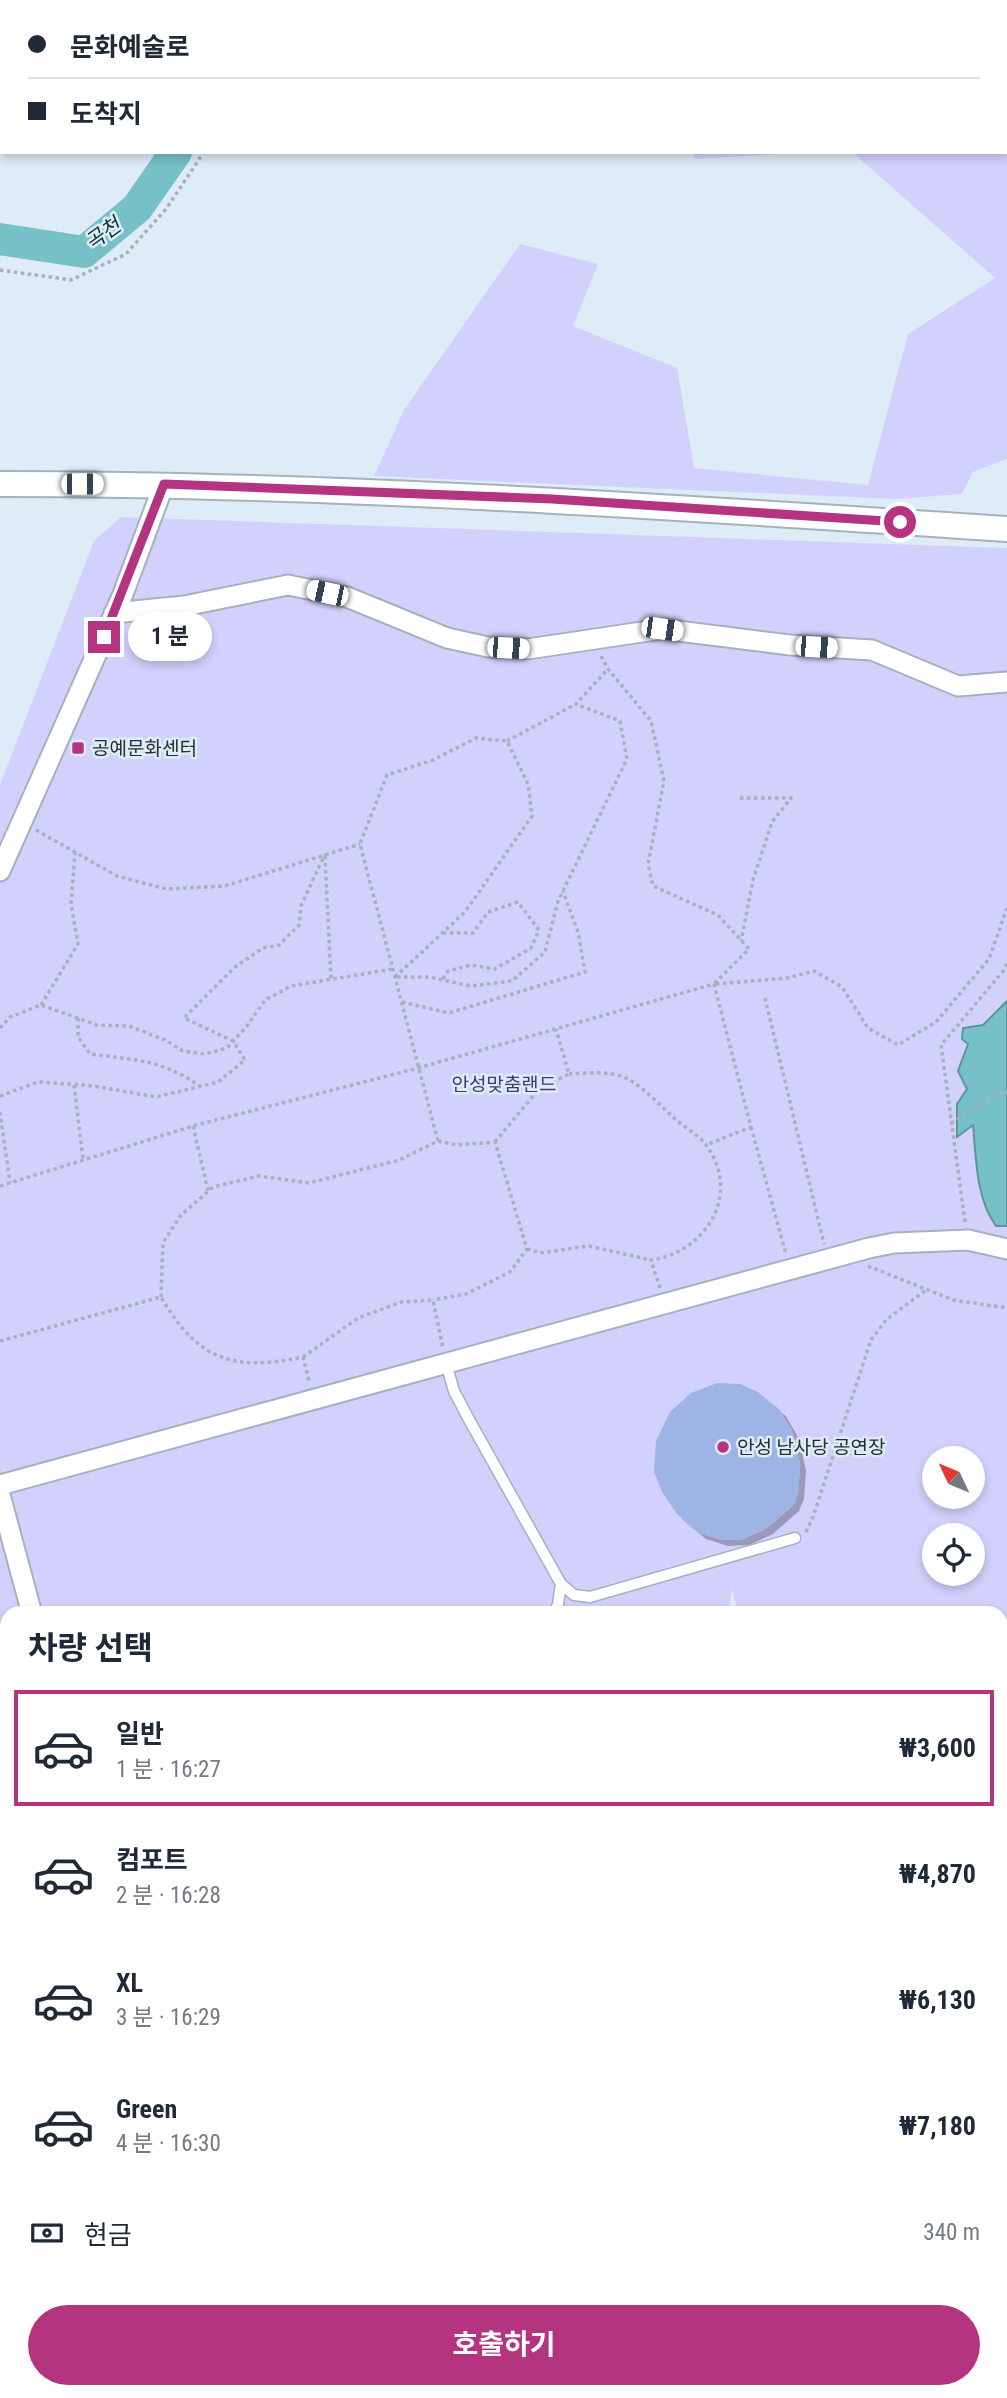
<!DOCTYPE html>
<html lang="ko">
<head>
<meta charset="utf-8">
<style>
	:root { --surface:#fff; --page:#f6f6f7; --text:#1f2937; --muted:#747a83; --line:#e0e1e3; --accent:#b5347f }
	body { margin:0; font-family:"Roboto Condensed","Noto Sans KR",sans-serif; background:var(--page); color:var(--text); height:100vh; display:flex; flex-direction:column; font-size:26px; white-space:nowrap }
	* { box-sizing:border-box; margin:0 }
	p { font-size:23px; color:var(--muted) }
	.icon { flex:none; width:38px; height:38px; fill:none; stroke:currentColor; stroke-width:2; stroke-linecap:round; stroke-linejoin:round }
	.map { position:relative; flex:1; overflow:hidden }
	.drawer { position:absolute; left:0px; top:1606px; width:1008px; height:793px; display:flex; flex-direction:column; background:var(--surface); border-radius:21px 21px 0 0; box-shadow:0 4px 10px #0003 }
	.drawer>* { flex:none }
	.banner { position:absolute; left:0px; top:0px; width:1008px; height:154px; box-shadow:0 4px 10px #0003; display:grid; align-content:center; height:154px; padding:0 28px; background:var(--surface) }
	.needle { width:46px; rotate:314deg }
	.controls { position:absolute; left:922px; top:1446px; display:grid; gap:14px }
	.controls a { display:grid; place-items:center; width:63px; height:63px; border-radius:50%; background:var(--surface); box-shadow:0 4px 10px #0003; font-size:35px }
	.end { position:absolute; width:32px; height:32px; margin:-16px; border:9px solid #b5347f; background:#fff; box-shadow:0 0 0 4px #fff }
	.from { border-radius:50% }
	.bubble { position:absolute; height:49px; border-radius:24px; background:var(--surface); box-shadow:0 4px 10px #0003; font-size:23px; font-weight:700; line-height:49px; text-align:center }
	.car { position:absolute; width:21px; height:42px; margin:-21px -10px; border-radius:9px; box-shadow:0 0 5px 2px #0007; background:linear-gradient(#fff 24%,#345 0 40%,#fff 0 76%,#345 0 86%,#fff 0) }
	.banner b { display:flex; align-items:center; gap:24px; height:66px; font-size:26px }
	.banner b+b { border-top:2px solid var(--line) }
	.banner i { width:18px; height:18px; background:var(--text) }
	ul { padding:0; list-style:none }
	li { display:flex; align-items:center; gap:21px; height:116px; margin:0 14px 10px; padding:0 14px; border:4px solid transparent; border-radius:0px }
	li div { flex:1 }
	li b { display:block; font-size:26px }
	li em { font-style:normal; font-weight:700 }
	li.on { border-color:var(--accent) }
	li>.icon { width:63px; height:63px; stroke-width:1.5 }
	h2 { padding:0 28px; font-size:32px; line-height:84px }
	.pay { display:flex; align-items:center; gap:18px; height:77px; padding:0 28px; font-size:26px }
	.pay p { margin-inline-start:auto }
	.button { display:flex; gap:14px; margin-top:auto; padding:14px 28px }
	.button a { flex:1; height:80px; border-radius:42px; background:var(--accent); color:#fff; font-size:28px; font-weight:700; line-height:80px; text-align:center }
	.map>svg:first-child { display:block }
	.green { fill:#d2d1fd; fill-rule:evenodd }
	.water { fill:#76c1c8; stroke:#5e949a; stroke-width:2 }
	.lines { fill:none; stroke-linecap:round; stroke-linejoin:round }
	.river { stroke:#76c1c8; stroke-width:32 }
	.building { fill:#9db4e5; filter:url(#shadow) }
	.service-casing { stroke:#a4b2bd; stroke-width:13 }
	.minor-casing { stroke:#a4b2bd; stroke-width:23 }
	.tertiary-casing { stroke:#a4b2bd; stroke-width:28 }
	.path { stroke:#a5b1bb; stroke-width:3.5; stroke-dasharray:3.5 3.5; stroke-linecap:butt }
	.service { stroke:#fff; stroke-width:10 }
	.minor { stroke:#fff; stroke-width:19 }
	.tertiary { stroke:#fff; stroke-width:24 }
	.route { stroke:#b5347f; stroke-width:9 }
	.poi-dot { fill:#b5347f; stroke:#deecf8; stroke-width:2.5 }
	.labels { text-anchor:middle; stroke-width:5; stroke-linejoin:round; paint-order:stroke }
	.poi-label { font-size:19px; fill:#262c30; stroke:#deecf8; text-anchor:start }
	.park-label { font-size:19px; fill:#403878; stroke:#deecf8 }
	.water-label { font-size:21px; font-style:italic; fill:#0f3538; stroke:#deecf8 }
</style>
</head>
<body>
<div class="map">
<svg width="1007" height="2398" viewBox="0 0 1007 2398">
	<defs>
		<filter id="shadow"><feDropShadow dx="6" dy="6" stdDeviation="0" flood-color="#0004"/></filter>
	</defs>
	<rect width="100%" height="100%" fill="#deecf8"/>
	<path class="green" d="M353 0H1007V459L973 472 962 494 896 499 374 476 404 410 520 244 598 264 573 326 677 368 694 468 868 485 908 334 995 278 852 152H1006V2H353Z
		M691 152H811L696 159Z
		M121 517 1007 548V2398H0V1949L7 1954V2392H1001V1614L738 1613 732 1589 728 1614H7V1865L0 1864V785L94 541ZM934 1458H973V1496H934ZM934 1535H973V1573H934Z"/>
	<path class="water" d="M1007 1001V1226H996C976 1199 976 1157 973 1125L957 1137V1104L967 1089 958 1071 968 1044 962 1039 963 1028 983 1025Z"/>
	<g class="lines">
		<path class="river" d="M251 2V0
			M0 239 84 252 137 208 176 152"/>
	</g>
	<path class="building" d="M717 1383 740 1384 758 1392 780 1410 793 1433 800 1465 798 1493 793 1505 767 1528 743 1539 722 1540 700 1533 677 1514 662 1492 654 1472 656 1441 670 1412 691 1393Z"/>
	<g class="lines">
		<g class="service-casing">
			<path id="service" d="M446 1363 454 1391 467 1416 561 1584 574 1595 590 1597 795 1538
				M553 1614 558 1605 561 1584
				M0 1881 7 1882"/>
		</g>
		<g class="minor-casing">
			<path id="minor" d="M114 613 184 606 288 585 347 597 447 638 488 647 528 649 662 629 790 645 872 650 958 686 1007 682
				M0 871 123 594 164 484
				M0 1485 869 1248 894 1243 968 1240 1007 1249
				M0 1495 32 1614
				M0 1736 7 1733"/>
		</g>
		<g class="tertiary-casing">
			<path id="tertiary" d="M0 484C336 484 672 507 1007 529"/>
		</g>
		<path class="path" d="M272 0V2
			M0 270 71 280 126 254 166 209 204 152
			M601 656 608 669 651 721 664 781 648 864 653 886 718 915 749 949 714 984
			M507 741 576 704
			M740 798H791L772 822 753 880 741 941
			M36 830 117 876 166 889 225 886 360 844
			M325 856 331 980
			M395 977 465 912 532 816 528 784 507 741 476 738 433 760 387 775 360 844 438 1141
			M397 977H429L471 986 512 981 545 952 558 901 627 759 620 721 576 704 608 669
			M443 979 448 971 471 965 495 969 531 948 539 930 518 902 488 912 473 933H444
			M716 984 787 978 814 971 842 987 868 1028 898 1045 936 1022 989 959 1007 908
			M765 998 824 1244
			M402 1002 449 1013 585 972 578 932 563 891
			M41 1005 78 944 71 904 75 852
			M78 1018V1037L90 1054C134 1060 162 1059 201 1087
			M0 1028 10 1017 41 1005 97 1025 129 1026 165 1040 183 1051 205 1054 227 1048 247 1026 265 1000 291 986 393 969
			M569 1074C588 1073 611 1070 628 1079 645 1089 659 1104 673 1117 683 1127 698 1134 706 1145 727 1173 725 1208 702 1233 689 1248 671 1257 651 1260L660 1288
			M74 1085 83 1159
			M0 1096 38 1082 94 1086 156 1097 218 1082 245 1060 233 1041 184 1018 235 967 263 948 279 945 299 925 301 906 325 854
			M0 1112 10 1183
			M951 1123 996 1095 1007 1092
			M193 1126 208 1191
			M751 1127 786 1254
			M495 1142 539 1089 569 1074 556 1029
			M0 1186 193 1126 418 1068 714 984 751 1127 706 1145
			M965 1222 941 1045 1004 970 1007 963
			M527 1249 540 1253 589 1246 651 1260
			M868 1266 953 1300 1007 1308
			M161 1297 163 1243 181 1215 213 1187 259 1176 309 1183 399 1160 438 1141 457 1145 495 1142 527 1249 510 1272 466 1294 433 1300
			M0 1341 161 1297C198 1360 232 1372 303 1357L309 1381
			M303 1357 358 1318 401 1302 433 1300 443 1348
			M806 1532 813 1517 871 1340 887 1319 926 1290"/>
		<use href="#service" class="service"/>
		<use href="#minor" class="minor"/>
		<use href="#tertiary" class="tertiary"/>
	</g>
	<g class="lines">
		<path class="route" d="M104 637 164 484 552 499 900 522"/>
	</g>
	<g class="poi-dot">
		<rect x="71" y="741" width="14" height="14" rx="3.5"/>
		<circle cx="723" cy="1447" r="7"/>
	</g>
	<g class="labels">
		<g class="poi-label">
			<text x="92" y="755">공예문화센터</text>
			<text x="737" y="1454">안성 남사당 공연장</text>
		</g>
		<g class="park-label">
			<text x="504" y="1091">안성맞춤랜드</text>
		</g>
		<g class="water-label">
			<text transform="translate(103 234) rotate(-36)" y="7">곡천</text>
		</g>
	</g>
</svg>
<div class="controls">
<a><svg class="needle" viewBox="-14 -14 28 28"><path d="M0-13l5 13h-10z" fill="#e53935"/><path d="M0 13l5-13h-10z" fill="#747a83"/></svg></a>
<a><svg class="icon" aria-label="locate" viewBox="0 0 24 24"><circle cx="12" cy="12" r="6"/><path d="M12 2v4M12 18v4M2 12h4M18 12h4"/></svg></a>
</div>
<i class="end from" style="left:900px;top:522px"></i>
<i class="end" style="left:104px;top:637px"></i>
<div class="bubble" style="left:128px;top:612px;width:84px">1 분</div>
<i class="car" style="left:82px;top:484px;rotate:90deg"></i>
<i class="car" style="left:327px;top:593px;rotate:282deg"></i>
<i class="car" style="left:662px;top:629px;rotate:98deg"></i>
<i class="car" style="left:816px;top:647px;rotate:93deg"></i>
<i class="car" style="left:508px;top:648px;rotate:93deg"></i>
<div class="banner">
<b><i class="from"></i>문화예술로</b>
<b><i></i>도착지</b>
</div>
<section class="drawer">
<h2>차량 선택</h2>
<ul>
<li class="on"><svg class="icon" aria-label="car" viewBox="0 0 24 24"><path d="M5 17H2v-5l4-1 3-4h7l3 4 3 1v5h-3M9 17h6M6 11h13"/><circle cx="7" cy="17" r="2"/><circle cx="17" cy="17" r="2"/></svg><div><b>일반</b><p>1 분 · 16:27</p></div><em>₩3,600</em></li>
<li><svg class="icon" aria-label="car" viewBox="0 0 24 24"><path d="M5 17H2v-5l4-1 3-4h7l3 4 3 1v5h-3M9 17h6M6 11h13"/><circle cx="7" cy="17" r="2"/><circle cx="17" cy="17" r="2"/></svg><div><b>컴포트</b><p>2 분 · 16:28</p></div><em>₩4,870</em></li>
<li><svg class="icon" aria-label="car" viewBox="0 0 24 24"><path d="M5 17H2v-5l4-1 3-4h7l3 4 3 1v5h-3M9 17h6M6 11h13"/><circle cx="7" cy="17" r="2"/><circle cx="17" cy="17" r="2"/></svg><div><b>XL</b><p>3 분 · 16:29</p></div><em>₩6,130</em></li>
<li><svg class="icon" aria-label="car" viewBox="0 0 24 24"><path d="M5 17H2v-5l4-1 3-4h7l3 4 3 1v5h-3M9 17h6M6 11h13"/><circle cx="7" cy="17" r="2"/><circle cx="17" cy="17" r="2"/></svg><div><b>Green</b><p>4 분 · 16:30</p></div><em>₩7,180</em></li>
</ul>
<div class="pay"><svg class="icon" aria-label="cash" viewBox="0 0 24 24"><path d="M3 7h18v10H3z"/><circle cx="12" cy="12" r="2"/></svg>현금<p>340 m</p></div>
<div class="button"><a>호출하기</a></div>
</section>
</div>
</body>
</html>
